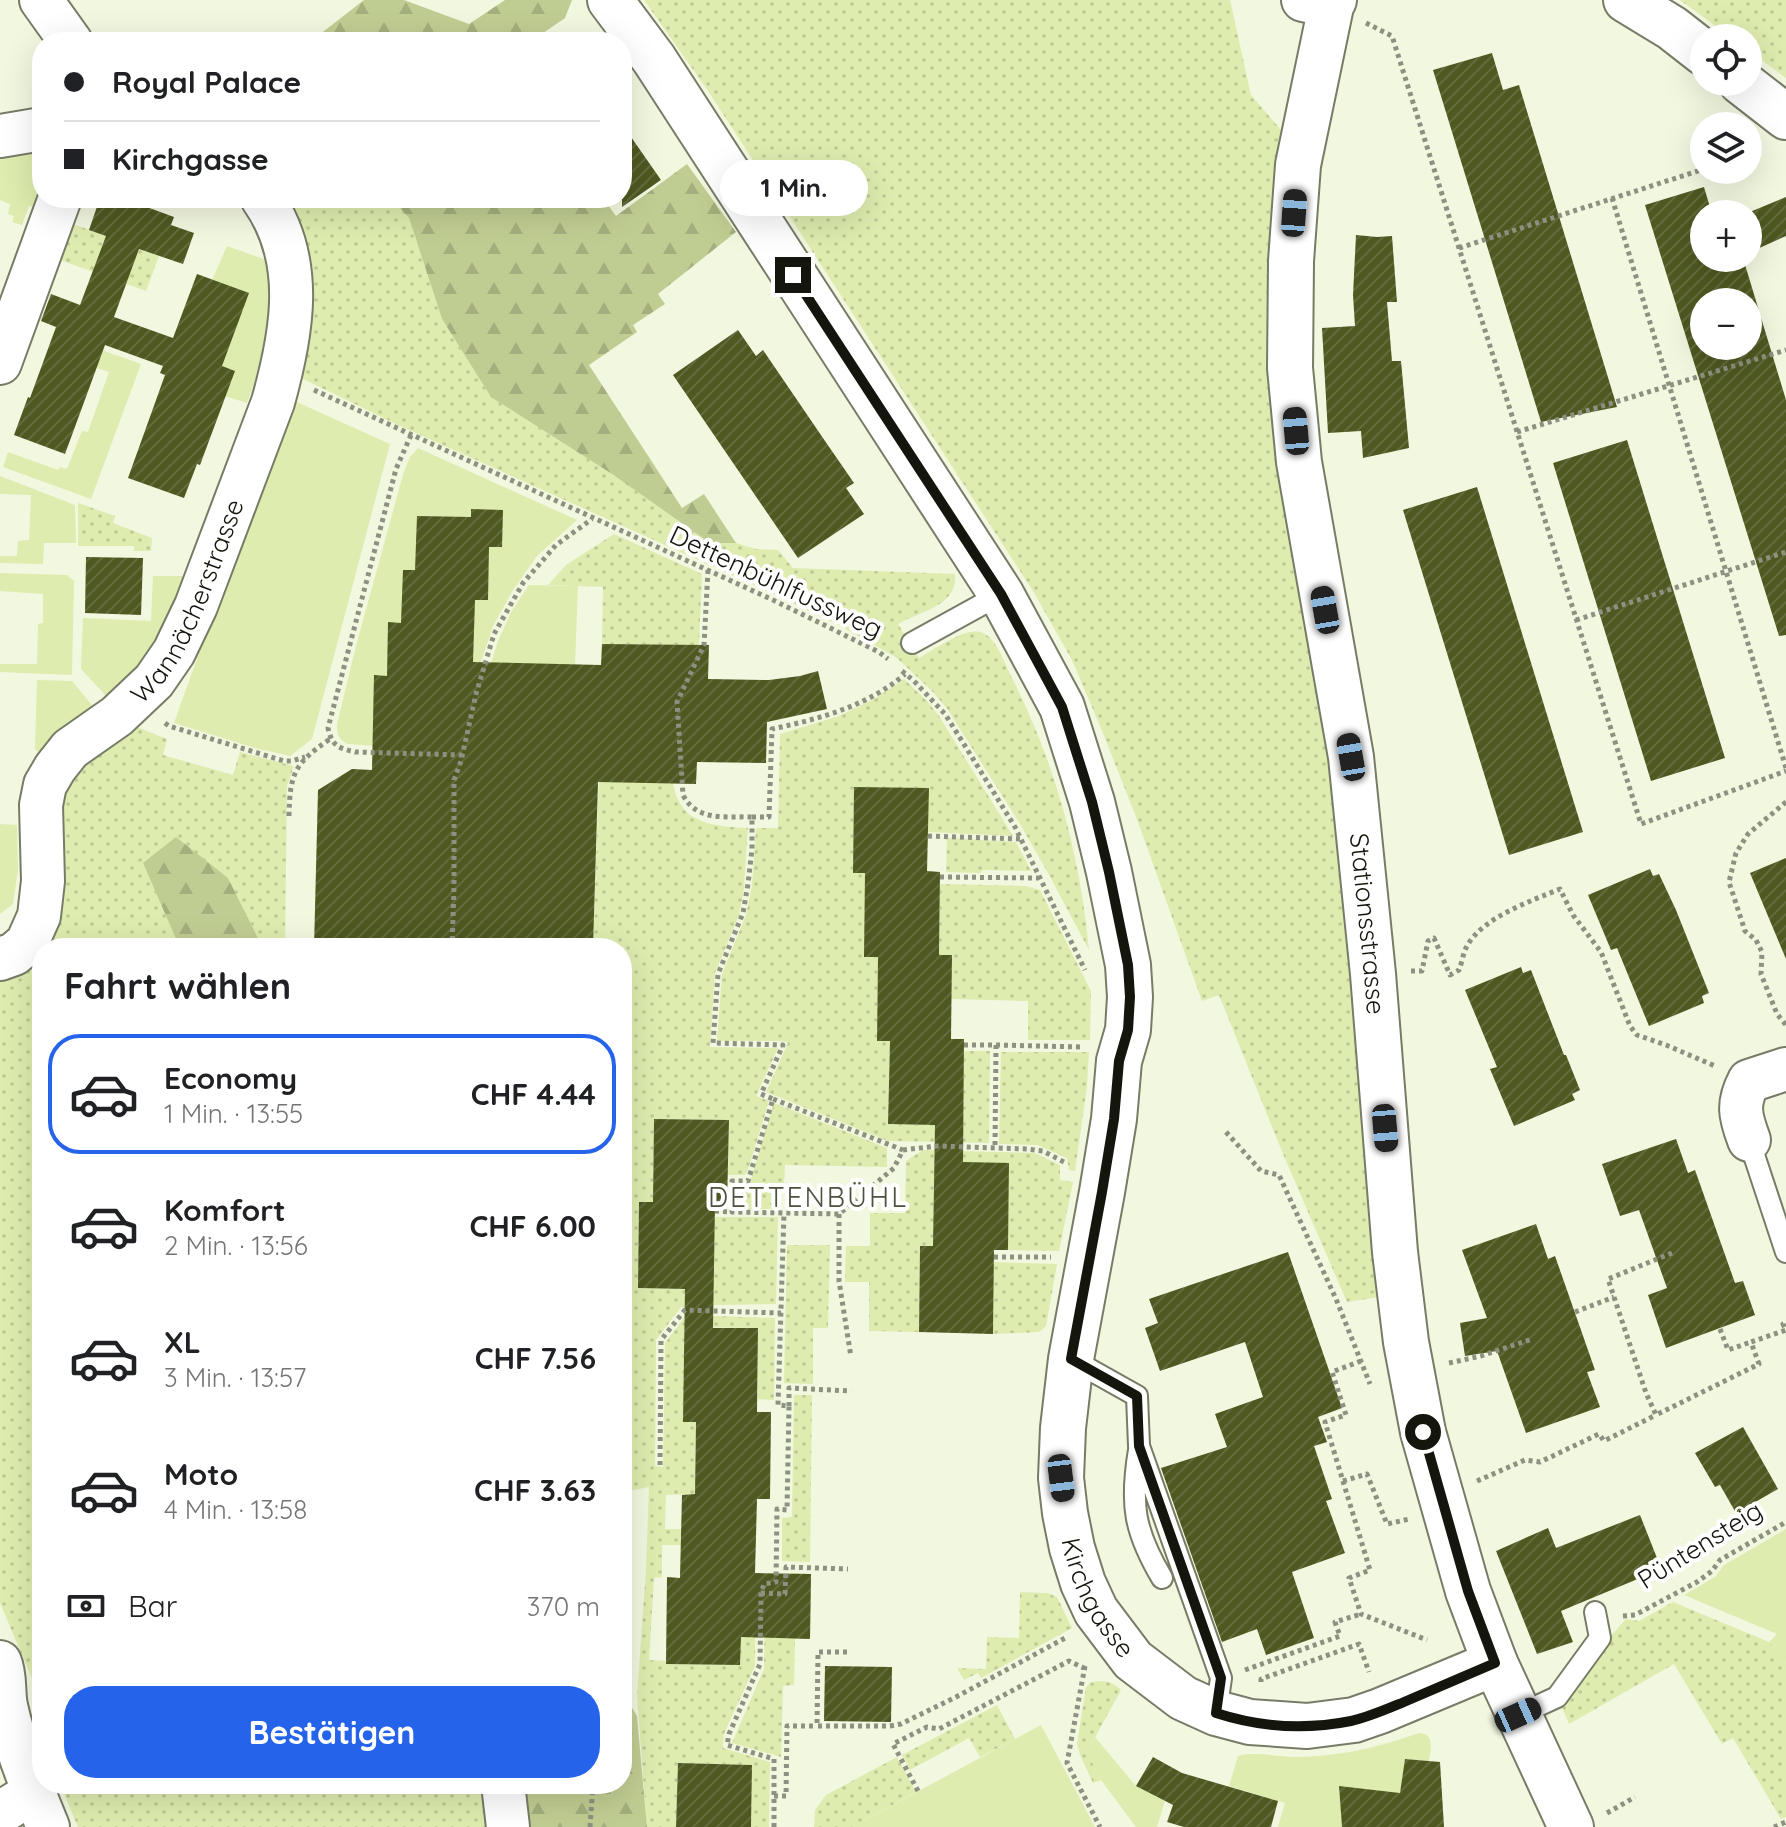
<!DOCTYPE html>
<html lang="de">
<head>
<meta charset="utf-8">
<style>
	:root { --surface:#fff; --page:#f2f2f2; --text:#202124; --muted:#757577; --line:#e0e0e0; --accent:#2563eb }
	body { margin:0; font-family:Quicksand,sans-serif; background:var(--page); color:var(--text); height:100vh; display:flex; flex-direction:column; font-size:30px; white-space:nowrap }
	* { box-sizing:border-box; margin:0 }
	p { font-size:26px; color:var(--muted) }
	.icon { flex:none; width:44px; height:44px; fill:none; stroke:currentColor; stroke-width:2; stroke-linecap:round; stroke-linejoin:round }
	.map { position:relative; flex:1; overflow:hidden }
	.side { position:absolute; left:32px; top:938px; width:600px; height:856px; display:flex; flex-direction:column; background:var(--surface); border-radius:32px; box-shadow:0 8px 32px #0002 }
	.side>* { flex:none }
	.banner { position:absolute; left:32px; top:32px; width:600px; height:176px; border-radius:32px; box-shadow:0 8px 32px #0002; display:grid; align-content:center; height:176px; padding:0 32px; background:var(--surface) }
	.fabs { position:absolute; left:1690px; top:24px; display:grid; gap:16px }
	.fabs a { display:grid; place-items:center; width:72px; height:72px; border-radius:50%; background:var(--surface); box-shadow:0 8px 32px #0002; font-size:40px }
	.end { position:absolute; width:36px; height:36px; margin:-18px; border:10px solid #14160e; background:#fff; box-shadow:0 0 0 4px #fff }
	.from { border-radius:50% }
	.bubble { position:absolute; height:56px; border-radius:28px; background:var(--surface); box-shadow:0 8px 32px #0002; font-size:26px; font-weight:700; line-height:56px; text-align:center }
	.car { position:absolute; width:24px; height:48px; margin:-24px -12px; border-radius:10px; box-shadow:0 0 6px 2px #0007; background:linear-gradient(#222 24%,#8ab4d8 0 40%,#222 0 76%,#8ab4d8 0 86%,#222 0) }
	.banner b { display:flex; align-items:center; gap:28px; height:76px; font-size:30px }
	.banner b+b { border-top:2px solid var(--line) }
	.banner i { width:20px; height:20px; background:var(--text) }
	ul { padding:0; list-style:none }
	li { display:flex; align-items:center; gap:24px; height:120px; margin:0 16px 12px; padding:0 16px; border:4px solid transparent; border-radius:32px }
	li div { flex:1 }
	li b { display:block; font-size:30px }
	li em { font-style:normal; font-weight:700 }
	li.selected { border-color:var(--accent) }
	li>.icon { width:72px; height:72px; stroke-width:1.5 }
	h2 { padding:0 32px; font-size:36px; line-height:96px }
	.pay { display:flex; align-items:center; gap:20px; height:88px; padding:0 32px; font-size:30px }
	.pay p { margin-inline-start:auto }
	.action { display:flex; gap:16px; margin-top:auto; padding:16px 32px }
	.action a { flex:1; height:92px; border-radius:32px; background:var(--accent); color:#fff; font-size:32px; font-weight:700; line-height:92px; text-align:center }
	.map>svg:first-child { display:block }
	.grass { fill:url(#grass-dots) }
	.forest { fill:url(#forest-firs) }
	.green { fill:#deecaf }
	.building { fill:url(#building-hatch); fill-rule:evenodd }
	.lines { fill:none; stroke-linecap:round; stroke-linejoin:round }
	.lane-casing { stroke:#777c67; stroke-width:24 }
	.street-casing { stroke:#777c67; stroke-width:46 }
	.secondary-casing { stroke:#777c67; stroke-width:48 }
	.path { stroke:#8d9181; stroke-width:5; stroke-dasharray:4 4; stroke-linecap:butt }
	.lane { stroke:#fff; stroke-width:20 }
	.street { stroke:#fff; stroke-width:42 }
	.secondary { stroke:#fff; stroke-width:44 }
	.route { stroke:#14160e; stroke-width:10 }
	.labels { text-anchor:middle; stroke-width:8; stroke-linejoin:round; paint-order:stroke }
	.street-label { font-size:26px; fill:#14160e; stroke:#fff }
	.neighbourhood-label { font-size:28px; letter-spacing:2px; fill:#4d523e; stroke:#fff }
</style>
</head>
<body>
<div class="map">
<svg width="1786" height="1827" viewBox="0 0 1786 1827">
	<defs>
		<pattern id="grass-dots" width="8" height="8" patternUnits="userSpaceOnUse" patternTransform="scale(2)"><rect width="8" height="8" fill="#deecaf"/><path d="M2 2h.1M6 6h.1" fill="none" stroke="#beca95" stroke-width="1.8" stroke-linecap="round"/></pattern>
		<pattern id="forest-firs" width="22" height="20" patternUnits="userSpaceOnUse" patternTransform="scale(2)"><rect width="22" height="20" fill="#c0cd92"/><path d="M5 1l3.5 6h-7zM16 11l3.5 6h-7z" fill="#a4af7d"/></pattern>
		<pattern id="building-hatch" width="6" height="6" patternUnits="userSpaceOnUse" patternTransform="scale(2)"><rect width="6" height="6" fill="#4e5820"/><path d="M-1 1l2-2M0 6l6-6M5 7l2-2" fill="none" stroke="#636b3e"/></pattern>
	</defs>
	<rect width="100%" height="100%" fill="#f2f7e0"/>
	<path class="grass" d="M644 0H1230L1251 95 1281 130 1269 311 1273 413 1284 504 1324 711 1352 939 1379 1297 1347 1302 1283 1154 1219 995 1202 1001 1138 822 1103 733 1072 660 1033 591 708 91Z
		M1680 0H1786V78L1748 50V38H1732Z
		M276 198H391L409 218 442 319 491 396 612 474 710 543H736L756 549 778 550 793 568 955 574C958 606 921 611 898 624L919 658C934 650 963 628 980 632 996 636 1004 662 1011 676 1055 762 1080 854 1089 950L1048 873 1020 824 948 710 934 693 897 658 839 625 776 595 398 425 295 375Z
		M62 220 106 236 133 265 139 249 159 256 146 291 49 256Z
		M78 503 115 516 113 523 152 538 151 551H134V546H78Z
		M614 534 702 574 699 645 602 644 603 587 548 585 566 565Z
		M904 679 928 702 939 716 1013 836 928 832V789L854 788 853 873H865V957H878L877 1040 890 1041 888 1124 963 1125 964 1051H990L989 1143 888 1141 766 1092 788 1043 782 1041H717L722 974 746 915 752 885 756 828H778L780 734 839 716 876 698Z
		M127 723 167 739 163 755 233 775 240 752 294 766 287 786 285 948H263L228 878 144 863 180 948H52L47 937 53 813 67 773Z
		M599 776 673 783C680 825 714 826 748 828L744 889 739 915 715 973 710 1047 778 1048 756 1096 769 1101 747 1173 744 1175H728L729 1120 654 1119 653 1202H639L638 1288 713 1290 715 1217H778L776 1304 718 1305 681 1307 656 1340 655 1466 663 1467 665 1343 686 1315 775 1318 774 1400 758 1399V1328L685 1327 696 1422 695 1494 666 1495 665 1529H681V1545H662V1577L654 1578 649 1660 666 1661 667 1664 740 1665 741 1594 756 1596 755 1666 724 1734 723 1748 770 1762 769 1827H751L752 1765 678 1763 676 1827H647L637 1696 646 1570 649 1487 623 1492 622 948H593Z
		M947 838 1016 842 1031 871 982 870 981 873 946 872Z
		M940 884 1026 886 1040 890 1091 991 1090 1040H1028V1001L951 999 952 955H939Z
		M27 962 42 966V1702L0 1603V971Z
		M1001 1052H1089L1087 1086 1075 1171 1069 1170 1067 1158 1037 1145 999 1144Z
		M774 1103 887 1148V1167L785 1165 784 1186 778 1187V1209H737L738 1186 749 1185Z
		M923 1150 1035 1153 1060 1165V1180L1073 1182 1059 1251 1008 1250 1009 1163 933 1246H920L919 1332 869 1331V1282H845L846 1246H870V1213H905L906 1161Z
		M787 1245H830L828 1328H813V1384L784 1383Z
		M994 1262 1057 1264 1046 1326 1039 1332 993 1334Z
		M794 1395H812L810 1562 782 1561V1518L792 1517Z
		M790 1573 811 1574 810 1639H795L794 1685 783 1686 781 1757 732 1743 764 1669 765 1597H790Z
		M1020 1592 1047 1593 1057 1597 1072 1628 981 1678 978 1673 964 1680 957 1668 986 1669 987 1637 1019 1638Z
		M1673 1602 1769 1642 1786 1663V1817L1781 1819 1733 1738 1722 1744 1674 1664 1569 1724 1561 1705 1598 1650 1626 1619 1639 1621Z
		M1098 1681C1108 1681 1114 1683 1121 1690L1087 1752 1101 1780 1093 1783 1080 1755 1077 1744 1086 1687 1090 1683Z
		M997 1705 1015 1739 980 1757 969 1738 910 1770 902 1755Z
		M897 1757 916 1792 852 1827H814L815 1810 826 1795Z
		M60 1784H493L498 1827H78Z"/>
	<path class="forest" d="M364 0H404L469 24 505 0H572L565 18 530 42H310Z
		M687 164 736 232 658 294 665 304 633 325 637 332 589 365 682 508 704 494 736 543H710L612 474 491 397 442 319 409 218 391 198H603L616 216Z
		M176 837 228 878 263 948H180L143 863Z
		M622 1691 637 1716 647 1827H516L511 1784H622Z"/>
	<path class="green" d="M42 146V198L40 209 29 206 22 225 12 222 14 216 8 214 10 204 0 200V156Z
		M227 246 269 261 273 297 264 355 247 403 225 396 209 362 212 280Z
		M54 333 141 364 91 499 3 467 8 452 58 470 60 467 67 469 82 431 88 432 109 372 97 368Z
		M290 399 390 444 312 739 290 756 255 748 174 723Z
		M418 448 577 520 537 556 513 590 493 626 474 683 445 751 348 744C338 739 337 735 337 724L356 646 404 471 410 457Z
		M0 476 75 505 76 543H44L43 564 0 563V556H17L18 541 29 540 31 495 0 494Z
		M0 573 67 575 74 581 72 675 0 672V664H37L38 624 43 623V594L0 591Z
		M153 576H188L154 646 136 669 108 698 81 669 83 618 151 621Z
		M529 585 578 586 575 665 488 673 498 641 511 612Z
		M37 680 72 681 96 710 43 756 35 749Z
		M0 824 17 825 18 870 13 904 0 914Z
		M1786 1529V1663L1769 1642 1777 1634 1684 1595 1715 1577 1724 1565Z
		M1041 1725 1095 1827H852L1015 1739Z
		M1419 1733C1435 1733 1431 1749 1429 1761L1405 1759 1400 1793 1340 1787 1342 1827H1278L1285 1803 1229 1786 1238 1756C1257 1751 1275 1757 1295 1757 1341 1756 1376 1748 1419 1733Z
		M1095 1737 1136 1786 1165 1801 1157 1827H1136L1101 1780 1087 1752Z"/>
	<path class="building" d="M1492 53 1503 90 1519 85 1617 407 1541 422 1433 70Z
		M622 124 661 180 622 207Z
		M1704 187 1712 214H1704V258H1743L1786 400V635L1779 636 1645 205ZM1704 302H1748V346H1704Z
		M1786 197V236L1748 253V214H1745Z
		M100 198H122L174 217 171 225 194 233 183 264 139 249 114 317 173 338 197 274 249 293 222 366 235 371 200 465 197 464 184 498 128 478 165 375 160 373 163 366 105 345 65 454 14 435 28 397 30 398 56 327 41 321 51 294 80 305 106 236 89 230Z
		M1356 235 1377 237 1392 236 1397 302H1387L1392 361H1401L1409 448 1363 458 1361 431 1328 433 1322 328 1355 326 1353 295Z
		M738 330 756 356 763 350 825 441 854 483 846 488 864 514 798 558 673 375Z
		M1627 440 1725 758 1651 781 1553 463Z
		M1477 487 1583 832 1509 855 1403 510Z
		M471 509 503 510 502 547H489L488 600H475L473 662 601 665 602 644 709 645 708 679 769 680 800 676 818 671 827 709 767 722 766 763 697 762 696 784 598 782 593 948H314L318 790 352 769 372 770 374 675 387 676 388 622 401 623 403 570H415L417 516 471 517Z
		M86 557 143 558 141 615 85 613Z
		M854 787 929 788 927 871 940 872 939 955H952L951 1039H964L963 1162 1009 1163 1008 1250H994L993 1334 919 1332 920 1246H933L935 1125 888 1124 890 1041H877L878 957H864L865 873H853Z
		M1786 858V959L1750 873Z
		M1650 869 1653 876 1659 874 1676 910 1709 993 1702 996 1704 1003 1649 1026 1617 948 1611 950 1588 895Z
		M1521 967 1523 973 1531 970 1564 1055H1566L1580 1090 1572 1094 1575 1100 1514 1126 1490 1069 1497 1067 1465 990Z
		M654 1119 729 1120 727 1206H715L713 1328H758L757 1412H771L770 1499H757L755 1573 811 1574 810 1639 741 1637 740 1665 666 1664 667 1577 680 1578 682 1495 695 1494 696 1422H683L685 1289 638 1288 639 1202H653Z
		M1676 1139 1688 1173 1695 1170 1735 1283 1743 1281 1755 1315 1666 1348 1648 1295 1667 1288 1639 1210 1620 1216 1602 1164Z
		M1536 1224 1548 1259 1555 1256 1595 1370 1587 1372 1600 1407 1526 1433 1497 1351 1465 1356 1460 1323 1487 1318 1462 1250Z
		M1288 1252 1342 1408 1318 1417 1327 1442 1314 1446 1332 1499 1326 1501 1345 1553 1292 1572 1314 1638 1266 1655 1257 1629 1222 1642 1161 1468 1227 1447 1215 1414 1263 1397 1245 1342 1160 1371 1145 1328 1158 1323 1149 1299Z
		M1743 1427 1778 1489 1736 1513 1720 1485 1715 1487 1695 1453Z
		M1640 1515 1657 1558 1648 1562 1652 1573 1561 1611 1573 1642 1537 1654 1496 1551 1548 1528 1556 1548Z
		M825 1666 892 1667 891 1722 824 1721Z
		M1153 1757 1182 1773 1278 1801 1271 1827H1184L1167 1822 1173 1805 1136 1786Z
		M1405 1759 1440 1762 1444 1827H1342L1339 1786 1400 1793Z
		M678 1763 752 1765 751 1827H676Z"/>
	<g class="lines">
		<g class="lane-casing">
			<path id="lane" d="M912 643 1001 594
				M1749 1140 1786 1252
				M1071 1359 1137 1396 1139 1446 1221 1678 1216 1713
				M1139 1450C1130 1504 1134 1531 1162 1578
				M1518 1715 1557 1697 1600 1638 1595 1612"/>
		</g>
		<g class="street-casing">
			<g id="street">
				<path d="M41 0 71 42"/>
				<path d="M1303 0 1331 6"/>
				<path d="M0 136 42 129"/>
				<path d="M0 363 60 198"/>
				<path id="s1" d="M0 959 14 954 27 943 39 916 43 881 41 805 45 785 55 768 70 749 117 716 154 681 174 652 196 606 273 402C292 334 306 260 262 198"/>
				<path d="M1749 1140C1740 1116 1737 1104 1749 1081L1786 1069"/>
				<path d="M0 1662C6 1676 3 1691 6 1706 15 1747 32 1788 48 1827"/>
				<path d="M503 1784 508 1827"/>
				<path d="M0 1813 34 1792"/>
			</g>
		</g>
		<g class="secondary-casing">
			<g id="secondary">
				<path id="s2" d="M610 0 654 59 1001 594 1062 707 1092 802 1109 872 1128 965 1130 997 1128 1030 1119 1061 1114 1119 1102 1192 1071 1359 1063 1428 1061 1478 1065 1513 1072 1548 1083 1583 1096 1611 1133 1660 1183 1698 1216 1713 1250 1722 1307 1726 1354 1720 1380 1711 1495 1663"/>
				<path id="s3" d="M1334 0 1331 6 1298 165 1291 261 1290 368 1299 462 1351 757 1373 974 1395 1252 1406 1342 1423 1432 1468 1591 1495 1663 1571 1827"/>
				<path d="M1626 0 1672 28 1704 53"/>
				<path d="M1741 82 1786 117"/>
			</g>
		</g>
		<path class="path" d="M1366 23 1392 36 1641 824 1786 771
			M1748 155 1762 150
			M1612 198 1786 768
			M1459 248 1704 169
			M314 390 773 600 879 652 888 659
			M1517 432 1786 350
			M411 435 396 469 328 728C332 746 338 748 355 752L462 755
			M708 570 704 645 677 702 683 795C697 822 725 816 752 817V849L748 884 743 913 718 974 713 1043 783 1045 761 1094 773 1099 748 1181H732V1212L839 1214 894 1168 903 1150 773 1099
			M1576 620 1786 552
			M902 671 914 681 945 714 962 741 1015 827 1085 970
			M165 723 169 726 284 761H292L305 757
			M1786 802 1748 834 1736 853 1729 882 1745 931 1756 940 1762 952 1761 974 1777 1014 1786 1025
			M289 816C290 773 294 764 330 739
			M752 817H769L772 729C819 719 868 706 905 674
			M928 836 1020 839
			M940 877 1039 878
			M452 948 454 887V780L461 761 476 694 494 634 523 583 556 545 592 519
			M1411 971H1422L1428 941 1434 938 1450 975 1459 970C1462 963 1463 953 1467 946 1483 917 1531 901 1560 889L1573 915 1601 952 1630 1026 1637 1035 1666 1045 1715 1066
			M964 1045H996L995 1148
			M996 1045 1083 1047
			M1226 1132 1261 1171 1279 1175 1336 1299 1370 1384
			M903 1150 937 1146 1027 1149 1043 1151 1064 1162V1164
			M715 1211 732 1212
			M839 1214V1281L851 1357
			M1672 1253 1608 1279 1646 1393 1656 1415 1759 1364 1751 1342 1786 1330 1783 1324 1786 1323
			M994 1257H1051
			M1575 1312 1614 1297
			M1720 1329 1728 1350 1751 1342
			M1361 1361 1332 1372 1346 1415 1325 1422 1370 1570 1349 1578 1361 1614 1427 1640
			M1449 1363 1481 1356 1532 1339
			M789 1406V1388L851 1391
			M660 1465 661 1340 685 1310 781 1313
			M1343 1481 1367 1474 1387 1524 1409 1519
			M1477 1481 1525 1460 1540 1462 1599 1434 1604 1441 1656 1415
			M761 1593 785 1594 786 1567 848 1569
			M1623 1616 1635 1615 1697 1582 1712 1571 1720 1560 1786 1522
			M847 1652H818L817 1726H890L901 1724 956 1697 1067 1637
			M1085 1666 1067 1763 1100 1827
			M1245 1670 1340 1636 1335 1622 1361 1614
			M1261 1682V1679L1359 1644 1369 1672
			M918 1791 893 1744 927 1727 939 1729 1069 1661 1084 1668
			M774 1796H786L787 1726H817
			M1607 1813 1635 1797
			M590 1827 593 1784
			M774 1827V1759L727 1745 729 1734 760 1664 761 1593 764 1584 776 1582 777 1509 787 1510 789 1406 778 1405 784 1213
			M1774 1827 1786 1822"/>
		<use href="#lane" class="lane"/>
		<use href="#street" class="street"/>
		<use href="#secondary" class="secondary"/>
	</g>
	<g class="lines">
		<path class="route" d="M793 275 1001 594 1062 707 1092 802 1109 872 1128 965 1130 997 1128 1030 1119 1061 1114 1119 1102 1192 1071 1359 1137 1396 1139 1446 1221 1678 1216 1713C1259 1727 1306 1730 1351 1721 1369 1717 1387 1709 1404 1702 1434 1689 1465 1676 1495 1663L1468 1591 1423 1432"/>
	</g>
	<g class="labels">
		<g class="street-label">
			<text transform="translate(776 582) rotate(25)" y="9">Dettenbühlfussweg</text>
			<text dy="9" stroke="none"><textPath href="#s1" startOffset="432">Wannächerstrasse</textPath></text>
			<text dy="9" stroke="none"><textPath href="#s3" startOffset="934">Stationsstrasse</textPath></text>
			<text transform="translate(1700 1545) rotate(-32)" y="9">Püntensteig</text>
			<text dy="9" stroke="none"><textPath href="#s2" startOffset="1752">Kirchgasse</textPath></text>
		</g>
		<g class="neighbourhood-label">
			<text x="808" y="1207">DETTENBÜHL</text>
		</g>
	</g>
</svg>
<div class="fabs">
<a><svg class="icon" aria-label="locate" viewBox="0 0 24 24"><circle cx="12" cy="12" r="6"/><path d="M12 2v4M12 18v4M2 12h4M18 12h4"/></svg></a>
<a><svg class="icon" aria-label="layers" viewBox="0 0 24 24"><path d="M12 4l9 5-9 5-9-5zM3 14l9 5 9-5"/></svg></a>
<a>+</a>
<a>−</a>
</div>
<i class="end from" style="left:1423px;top:1432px"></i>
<i class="end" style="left:793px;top:275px"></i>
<div class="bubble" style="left:720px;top:160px;width:148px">1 Min.</div>
<i class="car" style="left:1294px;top:213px;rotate:4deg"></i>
<i class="car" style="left:1296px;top:431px;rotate:355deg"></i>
<i class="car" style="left:1325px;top:610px;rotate:350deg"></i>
<i class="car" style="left:1351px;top:757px;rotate:350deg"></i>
<i class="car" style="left:1385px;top:1128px;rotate:175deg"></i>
<i class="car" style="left:1061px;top:1478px;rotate:173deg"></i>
<i class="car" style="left:1518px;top:1715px;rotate:66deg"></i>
<div class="banner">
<b><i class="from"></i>Royal Palace</b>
<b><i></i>Kirchgasse</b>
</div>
<section class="side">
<h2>Fahrt wählen</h2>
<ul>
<li class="selected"><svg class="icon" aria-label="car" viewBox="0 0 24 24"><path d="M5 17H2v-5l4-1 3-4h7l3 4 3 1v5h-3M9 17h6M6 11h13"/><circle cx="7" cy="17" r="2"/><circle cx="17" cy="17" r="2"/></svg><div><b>Economy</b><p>1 Min. · 13:55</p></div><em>CHF 4.44</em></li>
<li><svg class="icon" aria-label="car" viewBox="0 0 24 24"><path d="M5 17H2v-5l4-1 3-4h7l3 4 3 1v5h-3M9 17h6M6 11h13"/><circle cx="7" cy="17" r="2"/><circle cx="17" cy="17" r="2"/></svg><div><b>Komfort</b><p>2 Min. · 13:56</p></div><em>CHF 6.00</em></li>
<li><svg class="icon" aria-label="car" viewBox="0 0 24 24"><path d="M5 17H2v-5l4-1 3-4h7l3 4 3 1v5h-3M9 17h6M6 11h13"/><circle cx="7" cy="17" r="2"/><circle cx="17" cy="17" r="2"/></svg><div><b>XL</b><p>3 Min. · 13:57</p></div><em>CHF 7.56</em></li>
<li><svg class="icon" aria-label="car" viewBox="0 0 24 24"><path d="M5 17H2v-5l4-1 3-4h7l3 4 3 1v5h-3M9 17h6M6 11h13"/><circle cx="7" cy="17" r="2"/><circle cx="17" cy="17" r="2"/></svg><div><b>Moto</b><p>4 Min. · 13:58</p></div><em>CHF 3.63</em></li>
</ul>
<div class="pay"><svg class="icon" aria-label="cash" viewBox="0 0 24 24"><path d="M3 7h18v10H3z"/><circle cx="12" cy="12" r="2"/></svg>Bar<p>370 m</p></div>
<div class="action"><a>Bestätigen</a></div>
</section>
</div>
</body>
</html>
